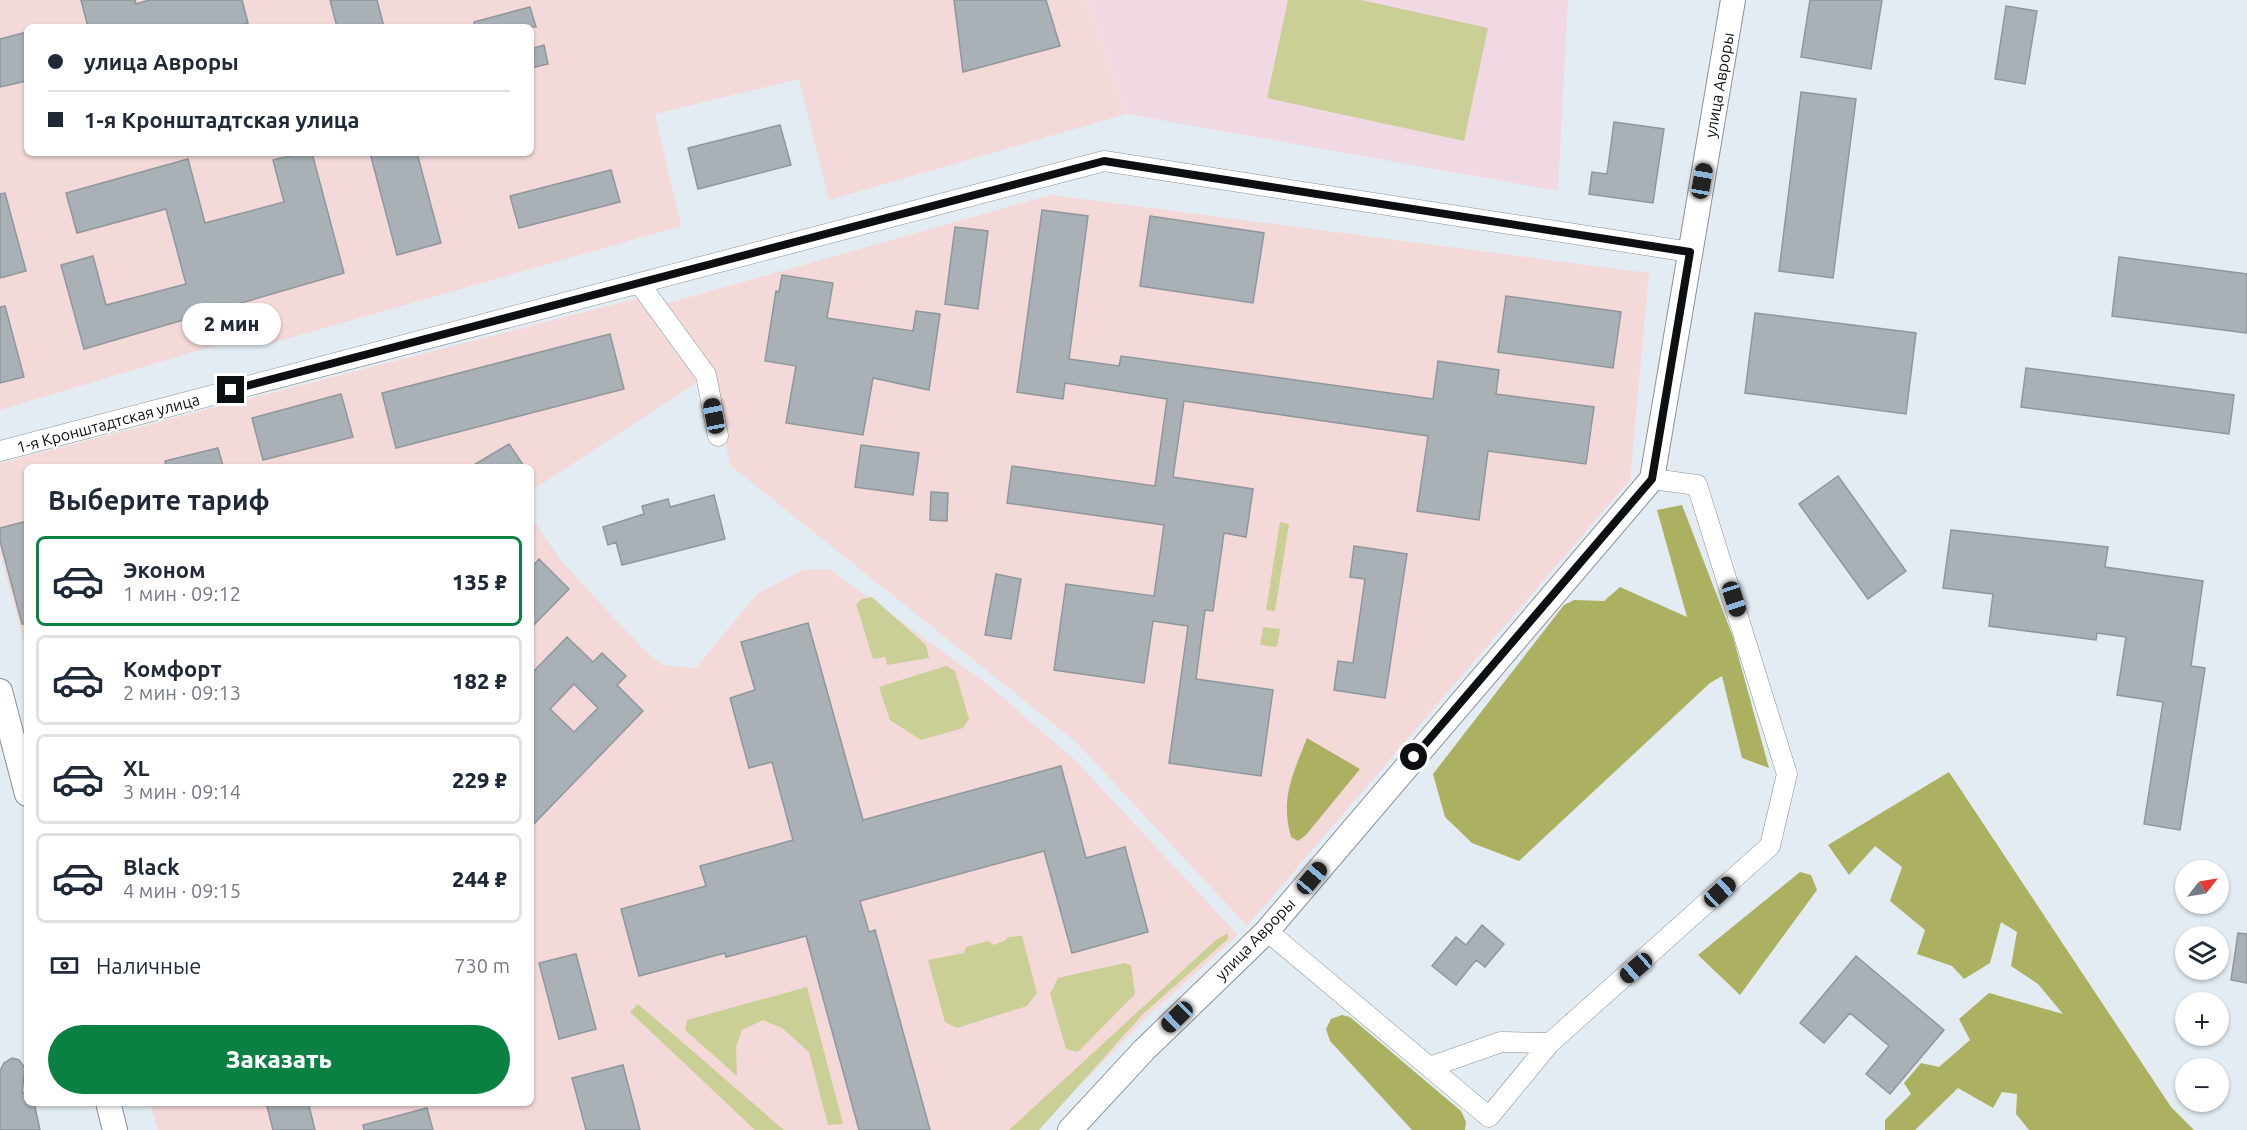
<!DOCTYPE html>
<html lang="ru">
<head>
<meta charset="utf-8">
<style>
	:root { --surface:#fff; --page:#f6f6f7; --text:#1f2937; --muted:#747a83; --line:#e0e1e3; --accent:#0b8043 }
	body { margin:0; font-family:Ubuntu,sans-serif; background:var(--page); color:var(--text); height:100vh; display:flex; flex-direction:column; font-size:22px; white-space:nowrap }
	* { box-sizing:border-box; margin:0 }
	p { font-size:20px; color:var(--muted) }
	.icon { flex:none; width:33px; height:33px; fill:none; stroke:currentColor; stroke-width:2; stroke-linecap:round; stroke-linejoin:round }
	.map { position:relative; flex:1; overflow:hidden }
	.details { position:absolute; left:24px; top:464px; width:510px; height:642px; display:flex; flex-direction:column; background:var(--surface); border-radius:9px; box-shadow:0 2px 4px #0004 }
	.details>* { flex:none }
	.hud { position:absolute; left:24px; top:24px; width:510px; height:132px; border-radius:9px; box-shadow:0 2px 4px #0004; display:grid; align-content:center; height:132px; padding:0 24px; background:var(--surface) }
	.needle { width:39px; rotate:59deg }
	.buttons { position:absolute; left:2175px; top:860px; display:grid; gap:12px }
	.buttons a { display:grid; place-items:center; width:54px; height:54px; border-radius:50%; background:var(--surface); box-shadow:0 2px 4px #0004; font-size:30px }
	.end { position:absolute; width:27px; height:27px; margin:-14px; border:8px solid #0d1012; background:#fff; box-shadow:0 0 0 3px #fff }
	.from { border-radius:50% }
	.bubble { position:absolute; height:42px; border-radius:21px; background:var(--surface); box-shadow:0 2px 4px #0004; font-size:20px; font-weight:800; line-height:42px; text-align:center }
	.car { position:absolute; width:18px; height:36px; margin:-18px -9px; border-radius:8px; box-shadow:0 0 4px 2px #0007; background:linear-gradient(#222 24%,#8ab4d8 0 40%,#222 0 76%,#8ab4d8 0 86%,#222 0) }
	.hud b { display:flex; align-items:center; gap:21px; height:57px; font-size:22px }
	.hud b+b { border-top:2px solid var(--line) }
	.hud i { width:15px; height:15px; background:var(--text) }
	ul { padding:0; list-style:none }
	li { display:flex; align-items:center; gap:18px; height:90px; margin:0 12px 9px; padding:0 12px; border:3px solid var(--line); border-radius:9px }
	li div { flex:1 }
	li b { display:block; font-size:22px }
	li em { font-style:normal; font-weight:800 }
	li.active { border-color:var(--accent) }
	li>.icon { width:54px; height:54px; stroke-width:1.5 }
	h2 { padding:0 24px; font-size:27px; line-height:72px }
	.pay { display:flex; align-items:center; gap:15px; height:66px; padding:0 24px; font-size:22px }
	.pay p { margin-inline-start:auto }
	.button { display:flex; gap:12px; margin-top:auto; padding:12px 24px }
	.button a { flex:1; height:69px; border-radius:36px; background:var(--accent); color:#fff; font-size:24px; font-weight:800; line-height:69px; text-align:center }
	.map>svg:first-child { display:block }
	.education { fill:#f1d9e3 }
	.medical { fill:#f4d9d9; fill-rule:evenodd }
	.green { fill:#cacf95 }
	.forest { fill:#abb160 }
	.building { fill:#a9b1b7; stroke:#8f969c; stroke-width:1.5; fill-rule:evenodd }
	.lines { fill:none; stroke-linecap:round; stroke-linejoin:round }
	.minor-casing { stroke:#8a9298; stroke-width:21 }
	.tertiary-casing { stroke:#8a9298; stroke-width:26 }
	.minor { stroke:#fff; stroke-width:20 }
	.tertiary { stroke:#fff; stroke-width:24 }
	.route { stroke:#0d1012; stroke-width:8 }
	.labels { text-anchor:middle; stroke-width:4.5; stroke-linejoin:round; paint-order:stroke }
	.street-label { font-size:16px; fill:#0d1012; stroke:#fff }
</style>
</head>
<body>
<div class="map">
<svg width="2247" height="1130" viewBox="0 0 2247 1130">
	<rect width="100%" height="100%" fill="#e3ecf2"/>
	<path class="education" d="M1087 0H1568L1558 191 1127 114Z"/>
	<path class="medical" d="M0 0H1087L1127 114 829 200 799 79 655 114 681 226 272 343 267 330 0 410ZM27 27H531V153H27Z
		M1051 195 1649 273 1630 480 1247 926 1076 742 730 465 713 379 658 306Z
		M639 298 699 381 531 491V466H27V653L0 553V463Z
		M531 517 562 562 647 653 664 665 696 668 757 594 803 570 829 569 986 683 1075 760 1238 935 1147 1017 1036 1130H158L150 1103 531 1102Z"/>
	<path class="green" d="M1288 0H1361L1488 28 1464 141 1267 98Z
		M1280 522 1289 524 1275 611 1266 610Z
		M872 597 926 645 929 658 887 665 885 657 873 659 856 604 862 599Z
		M1263 627 1280 629 1277 647 1260 645Z
		M946 666 955 671 969 719 963 728 921 740 890 720 879 687Z
		M1228 933V939L1143 1014 1039 1130H1009L1217 939Z
		M1022 936 1037 993 1027 1006 957 1028 945 1022 928 960 964 953 966 947 988 941 994 945 1006 940 1008 937Z
		M1124 963 1131 965 1135 994 1078 1052 1066 1049 1050 994 1058 978Z
		M807 987 843 1124 828 1125 809 1052 782 1028 763 1020 742 1030 736 1047 737 1076 685 1030 687 1020Z
		M638 1004 784 1130H755L630 1012Z"/>
	<path class="forest" d="M1682 505 1733 637 1769 768 1742 758 1722 676 1710 683 1519 861 1472 843 1445 817 1433 774 1564 605 1574 600 1604 601 1620 587 1687 617 1657 510Z
		M1307 738 1360 769 1306 835 1298 841 1291 837C1280 798 1293 774 1307 738Z
		M1949 772 2171 1107 2194 1130H2029L2016 1114 2017 1094 2002 1092 1993 1108 1958 1088 1915 1130H1885V1120L1911 1094 1904 1083 1921 1063 1939 1067 1970 1040 1959 1019 1989 993 2063 1014 2038 984 2011 966 2017 932 2001 922 1990 963 1964 979 1952 966 1917 954 1925 930 1890 901 1902 867 1875 846 1849 875 1828 845Z
		M1800 872 1811 875 1817 890 1740 995 1698 955Z
		M1342 1015 1350 1017 1461 1111 1466 1122 1465 1130H1412L1330 1041 1326 1029 1331 1019Z"/>
	<path class="building" d="M81 0H135L136 4 149 0H242L248 23 234 27H88Z
		M330 0H377L384 27H337Z
		M954 0H1046L1060 46 963 72Z
		M1810 0H1882L1871 69 1801 57Z
		M2006 6 2037 11 2025 84 1995 79Z
		M530 7 536 27H475L474 22Z
		M27 32V81L0 87V39Z
		M544 45 548 64 531 68V49Z
		M1801 92 1856 99 1833 278 1779 271Z
		M1614 122 1664 129 1653 203 1589 194 1592 172 1607 174Z
		M780 125 791 165 698 189 688 148Z
		M301 153H312L344 273 84 349 61 265 93 256 106 305 186 284 166 209 77 233 66 193 188 159 205 223 284 202 273 160Z
		M370 153H417L441 243 397 255Z
		M611 170 620 202 519 228 510 196Z
		M5 193 26 271 0 278V194Z
		M1042 210 1088 216 1069 359 1119 366 1121 356 1433 399 1438 361 1499 370 1496 394 1594 407 1586 464 1488 451 1479 520 1417 511 1428 436 1184 401 1173 477 1253 489 1246 537 1224 533 1213 611 1205 610 1196 679 1273 690 1261 776 1169 763 1188 626 1153 621 1144 683 1054 670 1066 584 1154 596 1164 525 1007 503 1012 466 1155 486 1167 399 1065 383 1063 399 1017 392Z
		M1150 216 1264 233 1253 303 1140 286Z
		M955 227 988 231 978 309 945 304Z
		M2119 257 2247 274V333L2112 316Z
		M782 275 833 283 827 318 913 331 916 311 940 314 929 390 873 378 863 435 786 423 796 366 765 361 776 291 779 292Z
		M1506 296 1621 312 1613 368 1498 352Z
		M5 306 24 377 0 383V307Z
		M1755 313 1916 333 1906 414 1745 393Z
		M610 334 624 389 396 448 382 393Z
		M2026 368 2234 395 2229 434 2021 407Z
		M341 394 353 437 263 460 252 418Z
		M509 444 524 466H472Z
		M861 445 919 453 913 495 855 487Z
		M218 448 223 466H166L165 461Z
		M1838 476 1906 571 1868 599 1799 504Z
		M931 492 948 493 947 521 930 520Z
		M714 495 725 539 622 565 616 542 608 545 603 527 644 514 642 506 668 499 670 507Z
		M27 521V624H22L0 541V528Z
		M1951 530 2108 547 2105 567 2203 581 2191 666 2205 668 2180 830 2144 824 2163 702 2117 695 2126 637 2097 633 2096 640 1989 626 1993 594 1943 588Z
		M1354 546 1407 554 1385 698 1334 690 1338 661 1353 663 1365 579 1350 577Z
		M539 559 569 589 531 628V568Z
		M996 574 1021 579 1011 639 985 635Z
		M808 623 863 820 1061 766 1086 858 1125 847 1148 932 1072 953 1044 851 860 901 869 932 875 930 930 1130H859L806 936 726 957 725 953 639 976 621 909 706 886 700 866 793 840 772 762 749 768 730 698 755 690 741 642Z
		M567 637 593 662 602 653 626 676 617 685 643 711 531 827V674ZM574 684 598 708 574 732 550 709Z
		M1482 925 1504 944 1485 967 1476 960 1456 985 1432 966 1456 937 1466 945Z
		M2238 933 2247 934V983L2231 980Z
		M576 954 596 1029 559 1039 539 963Z
		M1856 956 1944 1030 1890 1094 1866 1074 1889 1046 1850 1013 1824 1043 1800 1023Z
		M12 1058 19 1060 25 1068 22 1093 27 1092V1102H34L40 1130H0V1071L4 1063Z
		M623 1065 640 1130H586L572 1078Z
		M266 1102H308L315 1130H273Z
		M427 1108 433 1130H364L363 1125Z"/>
	<g class="lines">
		<g class="minor-casing">
			<path id="minor" d="M639 283 706 375 718 436
				M0 451 1104 161 1690 252
				M1267 931 1489 1117 1550 1043 1770 846 1787 774 1697 485 1652 479
				M1430 1067 1501 1042 1550 1043"/>
		</g>
		<g class="tertiary-casing">
			<path id="tertiary" d="M0 691 27 794
				M108 1102 115 1130
				M1070 1130 1144 1050 1267 931 1652 479 1733 0"/>
		</g>
		<use href="#minor" class="minor"/>
		<use href="#tertiary" class="tertiary"/>
	</g>
	<g class="lines">
		<path class="route" d="M231 390 1104 161 1690 252 1652 479 1414 757"/>
	</g>
	<g class="labels">
		<g class="street-label">
			<text transform="translate(1719 85) rotate(-80)" y="6">улица Авроры</text>
			<text transform="translate(108 423) rotate(-15)" y="6">1-я Кронштадтская улица</text>
			<text transform="translate(1255 939) rotate(-46)" y="6">улица Авроры</text>
		</g>
	</g>
</svg>
<div class="buttons">
<a><svg class="needle" viewBox="-14 -14 28 28"><path d="M0-13l5 13h-10z" fill="#e53935"/><path d="M0 13l5-13h-10z" fill="#747a83"/></svg></a>
<a><svg class="icon" aria-label="layers" viewBox="0 0 24 24"><path d="M12 4l9 5-9 5-9-5zM3 14l9 5 9-5"/></svg></a>
<a>+</a>
<a>−</a>
</div>
<i class="end from" style="left:1414px;top:757px"></i>
<i class="end" style="left:231px;top:390px"></i>
<div class="bubble" style="left:182px;top:303px;width:99px">2 мин</div>
<i class="car" style="left:1702px;top:181px;rotate:10deg"></i>
<i class="car" style="left:714px;top:416px;rotate:349deg"></i>
<i class="car" style="left:1734px;top:599px;rotate:162deg"></i>
<i class="car" style="left:1312px;top:878px;rotate:40deg"></i>
<i class="car" style="left:1720px;top:892px;rotate:47deg"></i>
<i class="car" style="left:1636px;top:968px;rotate:229deg"></i>
<i class="car" style="left:1177px;top:1017px;rotate:226deg"></i>
<div class="hud">
<b><i class="from"></i>улица Авроры</b>
<b><i></i>1-я Кронштадтская улица</b>
</div>
<section class="details">
<h2>Выберите тариф</h2>
<ul>
<li class="active"><svg class="icon" aria-label="car" viewBox="0 0 24 24"><path d="M5 17H2v-5l4-1 3-4h7l3 4 3 1v5h-3M9 17h6M6 11h13"/><circle cx="7" cy="17" r="2"/><circle cx="17" cy="17" r="2"/></svg><div><b>Эконом</b><p>1 мин · 09:12</p></div><em>135 ₽</em></li>
<li><svg class="icon" aria-label="car" viewBox="0 0 24 24"><path d="M5 17H2v-5l4-1 3-4h7l3 4 3 1v5h-3M9 17h6M6 11h13"/><circle cx="7" cy="17" r="2"/><circle cx="17" cy="17" r="2"/></svg><div><b>Комфорт</b><p>2 мин · 09:13</p></div><em>182 ₽</em></li>
<li><svg class="icon" aria-label="car" viewBox="0 0 24 24"><path d="M5 17H2v-5l4-1 3-4h7l3 4 3 1v5h-3M9 17h6M6 11h13"/><circle cx="7" cy="17" r="2"/><circle cx="17" cy="17" r="2"/></svg><div><b>XL</b><p>3 мин · 09:14</p></div><em>229 ₽</em></li>
<li><svg class="icon" aria-label="car" viewBox="0 0 24 24"><path d="M5 17H2v-5l4-1 3-4h7l3 4 3 1v5h-3M9 17h6M6 11h13"/><circle cx="7" cy="17" r="2"/><circle cx="17" cy="17" r="2"/></svg><div><b>Black</b><p>4 мин · 09:15</p></div><em>244 ₽</em></li>
</ul>
<div class="pay"><svg class="icon" aria-label="cash" viewBox="0 0 24 24"><path d="M3 7h18v10H3z"/><circle cx="12" cy="12" r="2"/></svg>Наличные<p>730 m</p></div>
<div class="button"><a>Заказать</a></div>
</section>
</div>
</body>
</html>
